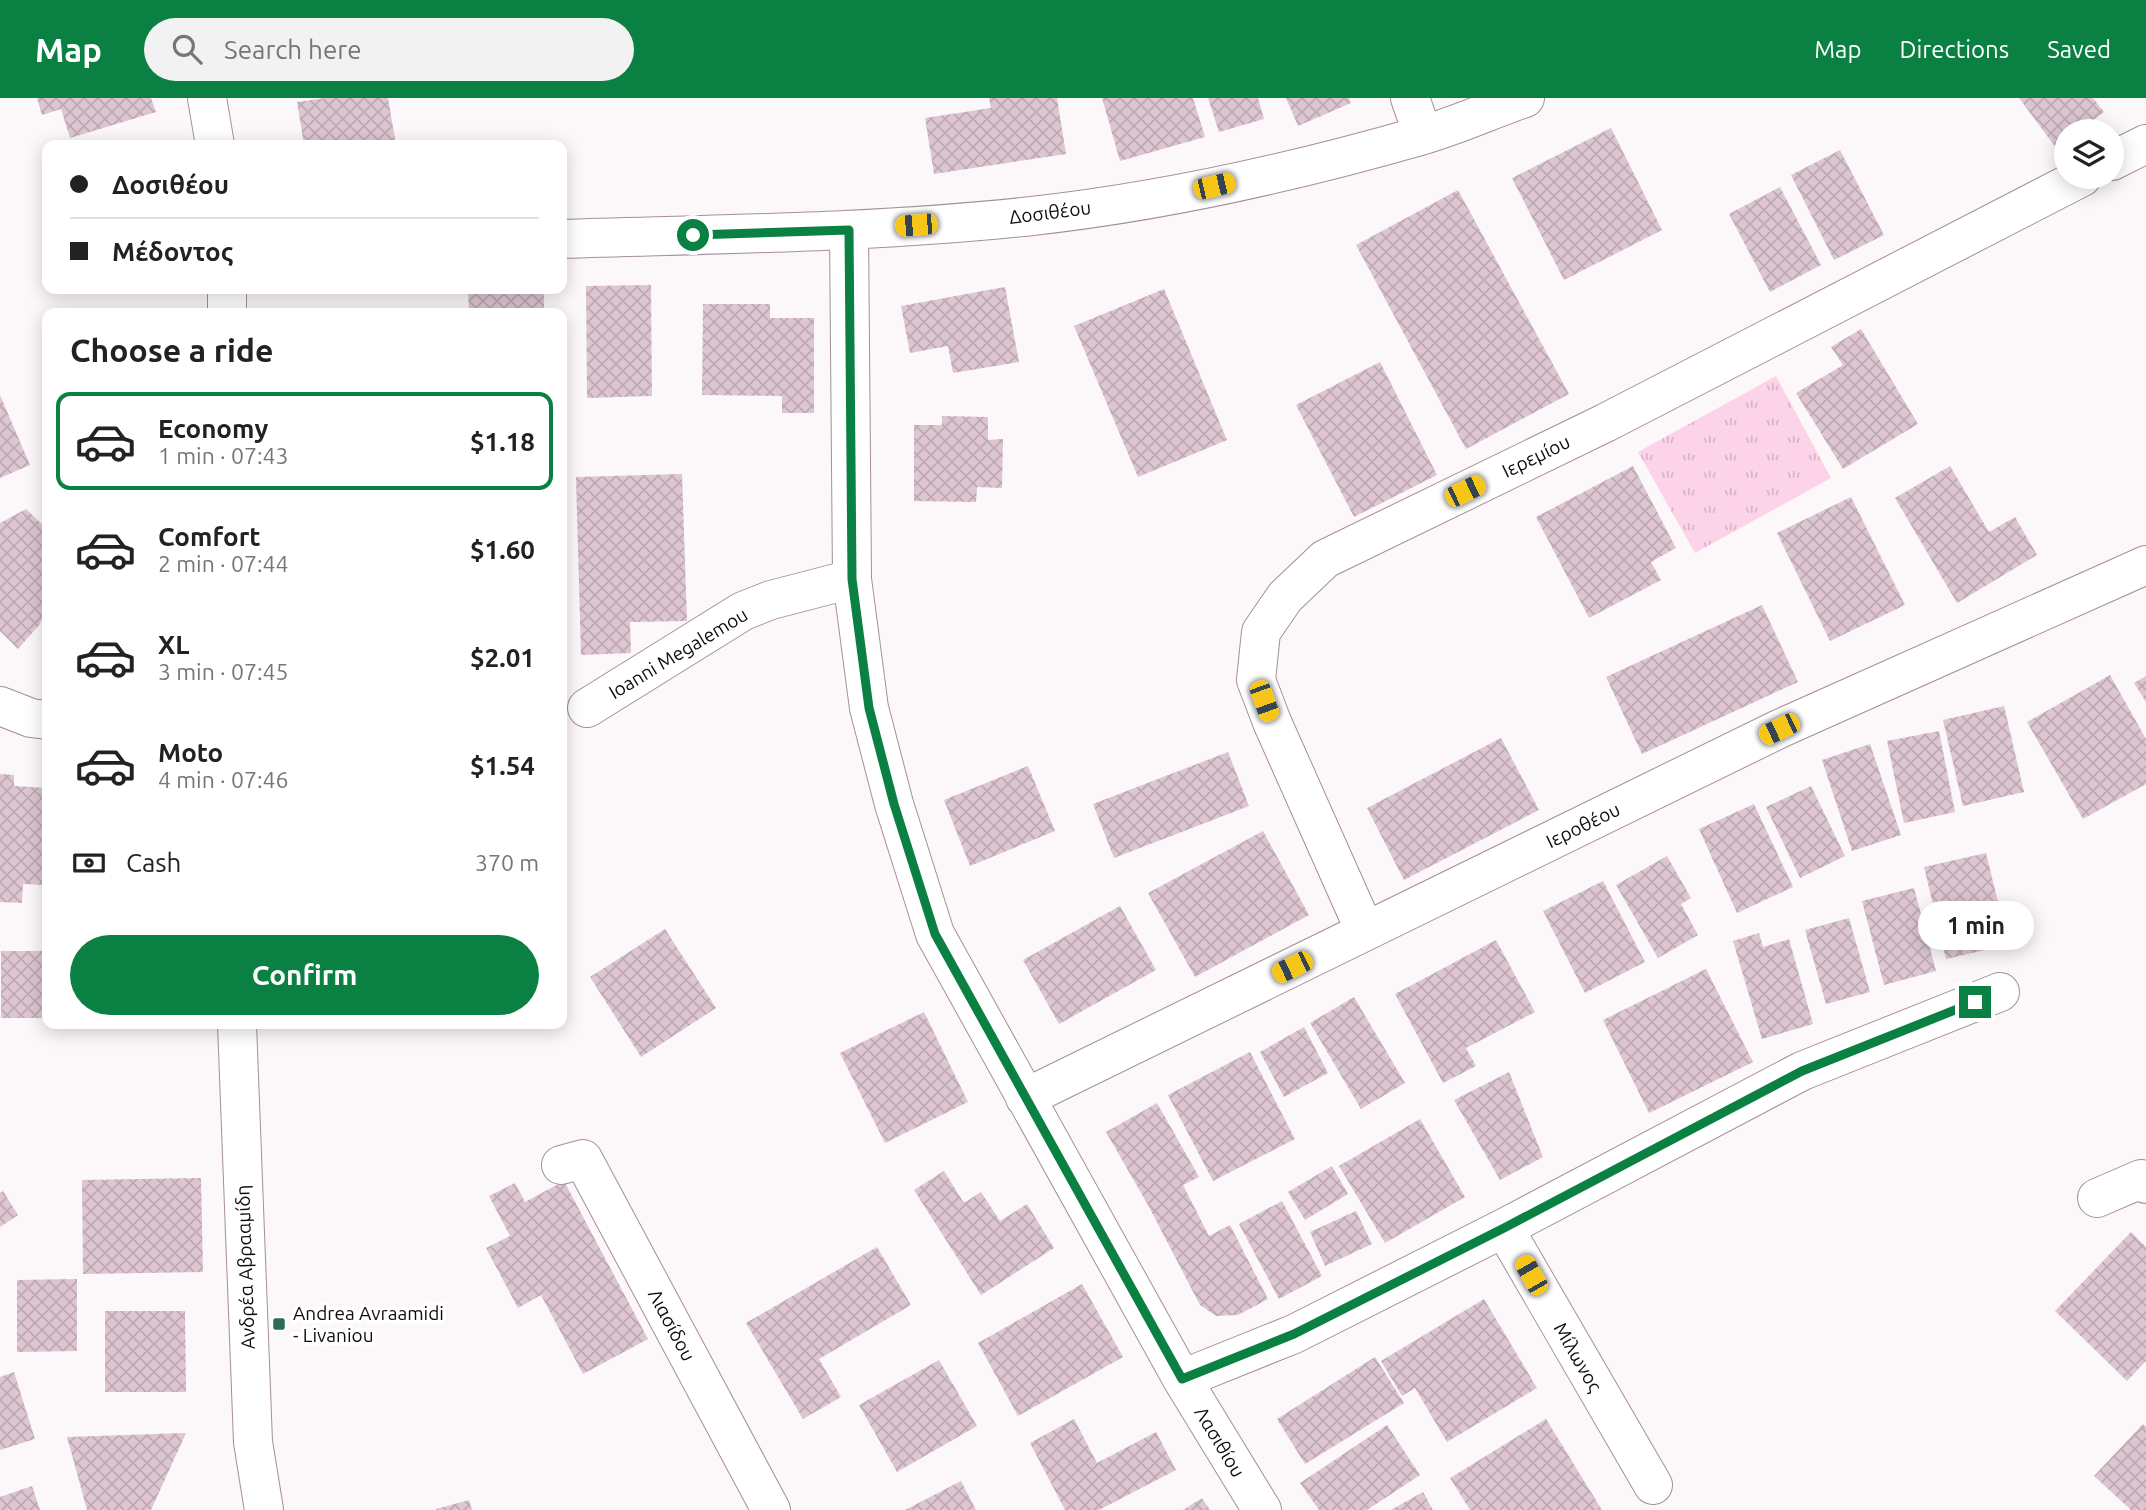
<!DOCTYPE html>
<html lang="en">
<head>
<meta charset="utf-8">
<style>
	:root { --surface:#fff; --page:#f2f2f2; --text:#222; --muted:#767676; --line:#e0e0e0; --accent:#0b8043 }
	body { margin:0; font-family:Ubuntu,sans-serif; background:var(--page); color:var(--text); height:100vh; display:flex; flex-direction:column; font-size:26px; white-space:nowrap }
	* { box-sizing:border-box; margin:0 }
	p { font-size:23px; color:var(--muted) }
	.icon { flex:none; width:38px; height:38px; fill:none; stroke:currentColor; stroke-width:2; stroke-linecap:round; stroke-linejoin:round }
	.map { position:relative; flex:1; overflow:hidden }
	.sheet { position:absolute; left:42px; top:210px; width:525px; height:721px; display:flex; flex-direction:column; background:var(--surface); border-radius:14px; box-shadow:0 4px 18px #0003 }
	.sheet>* { flex:none }
	.hud { position:absolute; left:42px; top:42px; width:525px; height:154px; border-radius:14px; box-shadow:0 4px 18px #0003; display:grid; align-content:center; height:154px; padding:0 28px; background:var(--surface) }
	.tools { position:absolute; left:2054px; top:21px; display:grid; gap:14px }
	.tools a { display:grid; place-items:center; width:70px; height:70px; border-radius:50%; background:var(--surface); box-shadow:0 4px 18px #0003; font-size:35px }
	.end { position:absolute; width:32px; height:32px; margin:-16px; border:9px solid #0b8043; background:#fff; box-shadow:0 0 0 4px #fff }
	.from { border-radius:50% }
	.bubble { position:absolute; height:49px; border-radius:24px; background:var(--surface); box-shadow:0 4px 18px #0003; font-size:23px; font-weight:700; line-height:49px; text-align:center }
	.car { position:absolute; width:21px; height:42px; margin:-21px -10px; border-radius:9px; box-shadow:0 0 5px 2px #0007; background:linear-gradient(#f5c518 24%,#345 0 40%,#f5c518 0 76%,#345 0 86%,#f5c518 0) }
	.hud b { display:flex; align-items:center; gap:24px; height:66px; font-size:26px }
	.hud b+b { border-top:2px solid var(--line) }
	.hud i { width:18px; height:18px; background:var(--text) }
	ul { padding:0; list-style:none }
	li { display:flex; align-items:center; gap:21px; height:98px; margin:0 14px 10px; padding:0 14px; border:4px solid transparent; border-radius:14px }
	li div { flex:1 }
	li b { display:block; font-size:26px }
	li em { font-style:normal; font-weight:700 }
	li.current { border-color:var(--accent) }
	li>.icon { width:63px; height:63px; stroke-width:1.5 }
	h2 { padding:0 28px; font-size:32px; line-height:84px }
	.pay { display:flex; align-items:center; gap:18px; height:77px; padding:0 28px; font-size:26px }
	.pay p { margin-inline-start:auto }
	.button { display:flex; gap:14px; margin-top:auto; padding:14px 28px }
	.button a { flex:1; height:80px; border-radius:42px; background:var(--accent); color:#fff; font-size:28px; font-weight:700; line-height:80px; text-align:center }
	header { display:flex; align-items:center; gap:42px; box-sizing:border-box; height:98px; padding:0 35px; background:var(--accent); color:#fff }
	header strong { font-size:33px }
	nav { display:flex; gap:38px; margin-inline-start:auto; font-size:24px }
	.search { width:490px; height:63px; background:var(--page); display:flex; align-items:center; gap:18px; box-sizing:border-box; padding:0 24px; border-radius:38px; color:var(--muted); font-size:26px }
	.map>svg:first-child { display:block }
	.grass { fill:url(#grass-tufts) }
	.building { fill:url(#building-cross-hatch) }
	.lines { fill:none; stroke-linecap:round; stroke-linejoin:round }
	.street-casing { stroke:#a48f99; stroke-width:40 }
	.secondary-casing { stroke:#a48f99; stroke-width:40 }
	.street { stroke:#fff; stroke-width:38 }
	.secondary { stroke:#fff; stroke-width:38 }
	.route { stroke:#0b8043; stroke-width:9 }
	.poi-dot { fill:#2c6c59; stroke:#fff; stroke-width:2.5 }
	.labels { text-anchor:middle; stroke-width:7; stroke-linejoin:round; paint-order:stroke }
	.street-label { font-size:19px; fill:#120b0e; stroke:#fff }
	.poi-label { font-size:19px; fill:#120b0e; stroke:#fff; text-anchor:start }
</style>
</head>
<body>
<header>
<strong>Map</strong>
<div class="search"><svg class="icon" aria-label="search" viewBox="0 0 24 24"><circle cx="10" cy="10" r="6"/><path d="M15 15l6 6"/></svg>Search here</div>
<nav><a>Map</a><a>Directions</a><a>Saved</a></nav>
</header>
<div class="map">
<svg width="2146" height="1412" viewBox="0 0 2146 1412">
	<defs>
		<pattern id="grass-tufts" width="24" height="20" patternUnits="userSpaceOnUse" patternTransform="scale(1.75)"><rect width="24" height="20" fill="#fcd3e8"/><path d="M3 7l-1-3M5 7V3M7 7l1-3M15 17l-1-3M17 17v-4M19 17l1-3" fill="none" stroke="#d7b4c6"/></pattern>
		<pattern id="building-cross-hatch" width="8" height="8" patternUnits="userSpaceOnUse" patternTransform="scale(1.75)"><rect width="8" height="8" fill="#ddc6d2"/><path d="M0 0l8 8M0 8l8-8" fill="none" stroke="#bda9b3"/></pattern>
	</defs>
	<rect width="100%" height="100%" fill="#fcf7f9"/>
	<path class="grass" d="M1776 278 1831 380 1695 455 1638 354Z"/>
	<path class="building" d="M37 0H151L156 14 70 40 61 11 42 17Z
		M325 0H388L396 47H304L297 4Z
		M989 0H1057L1066 56 934 76 925 20 991 10Z
		M1102 0H1193L1205 39 1120 63Z
		M1208 0H1258L1264 21 1219 34Z
		M1286 0H1349L1351 5 1298 28Z
		M2019 0H2093L2104 14 2079 33H2067V42L2056 50Z
		M1611 30 1662 132 1564 182 1512 80Z
		M1840 52 1884 137 1834 162 1791 77Z
		M1780 89 1821 167 1770 194 1729 116Z
		M1458 92 1569 296 1466 351 1356 147Z
		M651 187 652 298 587 300 586 188Z
		M1005 189 1019 264 953 275 948 248 910 255 901 208Z
		M544 191V215H469L468 192Z
		M1164 191 1227 342 1138 379 1074 228Z
		M703 206H770V220H814V315H782V298L702 297Z
		M431 211V215H351V213Z
		M1861 231 1918 326 1843 371 1796 295 1843 267 1831 249Z
		M1380 264 1437 377 1354 419 1296 307Z
		M0 297 30 367 0 380Z
		M942 318 988 319V342L1003 341 1002 390 977 389 976 404 914 403V327H942Z
		M1633 368 1676 450 1651 464 1661 482 1589 520 1536 419Z
		M1950 368 1989 434 2015 419 2037 457 1957 505 1895 400Z
		M682 376 687 523 630 524 631 555 581 557 576 379Z
		M1851 399 1905 507 1830 543 1777 435Z
		M26 411 47 431V507L40 526 18 551 0 533V425Z
		M1762 507 1798 584 1642 656 1606 579Z
		M2110 577 2146 641V686L2083 721 2027 624Z
		M2146 578V604L2134 585Z
		M2004 608 2024 694 1963 708 1943 622Z
		M1939 633 1955 714 1904 725 1887 643Z
		M1501 640 1539 712 1404 782 1367 710Z
		M1870 646 1901 737 1852 753 1822 662Z
		M1228 654 1249 708 1114 760 1093 706Z
		M1028 668 1055 733 970 768 944 702Z
		M0 676 14 677V688L47 690V787L23 786 22 805 0 804Z
		M1811 688 1845 758 1800 780 1766 709Z
		M1754 706 1793 789 1737 815 1699 731Z
		M1263 733 1309 817 1195 879 1148 795Z
		M1986 755 2003 824 1988 827 1994 850 1946 861 1924 769Z
		M1667 758 1691 800 1681 806 1698 837 1658 860 1616 787Z
		M1603 783 1645 864 1585 895 1543 813Z
		M1914 790 1936 873 1884 887 1862 803Z
		M1120 808 1156 872 1059 926 1023 862Z
		M1849 820 1870 894 1826 906 1805 832Z
		M665 831 716 910 641 959 590 879Z
		M1759 835 1763 849 1789 841 1813 926 1762 941 1733 843Z
		M1496 842 1535 914 1466 950 1476 968 1443 985 1395 896Z
		M1 853H47V920H1Z
		M1706 871 1753 964 1649 1015 1603 922Z
		M1354 899 1405 985 1361 1011 1310 925Z
		M924 914 968 1004 885 1045 840 955Z
		M1304 929 1328 975 1284 999 1260 954Z
		M1250 954 1295 1041 1213 1083 1168 997Z
		M1509 974 1543 1059 1500 1082 1454 1002Z
		M1157 1005 1199 1079 1183 1087 1209 1138 1230 1127 1268 1201 1238 1217 1216 1218 1200 1207 1148 1107 1106 1034Z
		M1420 1021 1465 1099 1385 1145 1339 1068Z
		M1332 1068 1348 1096 1305 1122 1288 1094Z
		M944 1073 964 1105 981 1094 1000 1123 1027 1106 1054 1150 981 1197 914 1092Z
		M201 1080 203 1174 83 1176 82 1082Z
		M564 1083 648 1241 583 1276 541 1197 518 1210 486 1150 510 1138 489 1098 515 1085 525 1104Z
		M3 1093 18 1117 0 1129V1095Z
		M1282 1103 1322 1178 1279 1201 1239 1126Z
		M1356 1113 1372 1146 1325 1168 1310 1134Z
		M2131 1134 2146 1149V1263L2127 1283 2055 1213Z
		M877 1149 911 1207 819 1261 841 1299 803 1321 746 1225Z
		M77 1181V1253L17 1254V1182Z
		M1082 1186 1123 1259 1018 1318 978 1245Z
		M1484 1201 1537 1290 1447 1344 1415 1290 1402 1298 1381 1263Z
		M105 1213H185L186 1294H105Z
		M1375 1259 1404 1305 1305 1366 1277 1321Z
		M939 1262 977 1328 897 1374 859 1307Z
		M14 1274 35 1341 0 1352V1279Z
		M1074 1321 1097 1365 1156 1334 1176 1372 1099 1412H1065L1030 1345Z
		M1546 1321 1602 1412H1470L1450 1380Z
		M2143 1326 2146 1329V1412H2131L2094 1378Z
		M1387 1327 1420 1377 1367 1412H1319L1300 1385Z
		M186 1335 151 1412H87L67 1339Z
		M961 1383 976 1412H905Z
		M32 1388 40 1412H0V1399Z
		M1423 1394 1433 1412H1391Z
		M1202 1400 1210 1412H1183Z
		M469 1402 472 1412H436V1411Z"/>
	<g class="lines">
		<g class="street-casing">
			<path id="street" d="M1410 0 1423 37
				M2112 63 2146 46
				M849 132 852 481 869 610 894 706 935 836 1182 1281 1262 1412
				M0 608 31 620 47 622
				M587 610 743 513 771 502 852 481
				M1365 833 1272 624 1256 582 1261 534 1285 499 1325 461 1605 325 2082 79
				M1025 1000 1779 631 2146 467
				M561 1067 583 1061 771 1412
				M2097 1100 2141 1081 2146 1086
				M1504 1130 1653 1387
				M1182 1281 1294 1236 1504 1130 1802 973 2000 894"/>
		</g>
		<g class="secondary-casing">
			<path id="secondary" d="M207 0 215 47
				M562 141C718 136 876 135 1032 118 1159 104 1298 73 1420 38 1456 28 1490 12 1525 0
				M227 191V215
				M237 926 253 1344 264 1412"/>
		</g>
		<use href="#street" class="street"/>
		<use href="#secondary" class="secondary"/>
	</g>
	<g class="lines">
		<path class="route" d="M693 137 849 132 852 481 869 610 894 706 935 836 1182 1281 1294 1236 1504 1130 1802 973 1975 904"/>
	</g>
	<rect class="poi-dot" x="272" y="1219" width="14" height="14" rx="3.5"/>
	<g class="labels">
		<g class="street-label">
			<text transform="translate(1050 114) rotate(-7)" y="7">Δοσιθέου</text>
			<text transform="translate(1536 358) rotate(-26)" y="7">Ιερεμίου</text>
			<text transform="translate(678 555) rotate(-31)" y="7">Ioanni Megalemou</text>
			<text transform="translate(1583 727) rotate(-26)" y="7">Ιεροθέου</text>
			<text transform="translate(245 1169) rotate(-92)" y="7">Ανδρέα Αβρααμίδη</text>
			<text transform="translate(672 1227) rotate(62)" y="7">Λιασίδου</text>
			<text transform="translate(1578 1259) rotate(60)" y="7">Μίλωνος</text>
			<text transform="translate(1220 1344) rotate(59)" y="7">Λασιθίου</text>
		</g>
		<g class="poi-label">
			<text x="293" y="1222">Andrea Avraamidi<tspan x="293" dy="22">- Livaniou</tspan></text>
		</g>
	</g>
</svg>
<div class="tools">
<a><svg class="icon" aria-label="layers" viewBox="0 0 24 24"><path d="M12 4l9 5-9 5-9-5zM3 14l9 5 9-5"/></svg></a>
</div>
<i class="end from" style="left:693px;top:137px"></i>
<i class="end" style="left:1975px;top:904px"></i>
<div class="bubble" style="left:1918px;top:803px;width:116px">1 min</div>
<i class="car" style="left:1214px;top:88px;rotate:77deg"></i>
<i class="car" style="left:916px;top:127px;rotate:265deg"></i>
<i class="car" style="left:1465px;top:393px;rotate:64deg"></i>
<i class="car" style="left:1264px;top:603px;rotate:160deg"></i>
<i class="car" style="left:1779px;top:631px;rotate:244deg"></i>
<i class="car" style="left:1292px;top:869px;rotate:244deg"></i>
<i class="car" style="left:1531px;top:1177px;rotate:330deg"></i>
<div class="hud">
<b><i class="from"></i>Δοσιθέου</b>
<b><i></i>Μέδοντος</b>
</div>
<section class="sheet">
<h2>Choose a ride</h2>
<ul>
<li class="current"><svg class="icon" aria-label="car" viewBox="0 0 24 24"><path d="M5 17H2v-5l4-1 3-4h7l3 4 3 1v5h-3M9 17h6M6 11h13"/><circle cx="7" cy="17" r="2"/><circle cx="17" cy="17" r="2"/></svg><div><b>Economy</b><p>1 min · 07:43</p></div><em>$1.18</em></li>
<li><svg class="icon" aria-label="car" viewBox="0 0 24 24"><path d="M5 17H2v-5l4-1 3-4h7l3 4 3 1v5h-3M9 17h6M6 11h13"/><circle cx="7" cy="17" r="2"/><circle cx="17" cy="17" r="2"/></svg><div><b>Comfort</b><p>2 min · 07:44</p></div><em>$1.60</em></li>
<li><svg class="icon" aria-label="car" viewBox="0 0 24 24"><path d="M5 17H2v-5l4-1 3-4h7l3 4 3 1v5h-3M9 17h6M6 11h13"/><circle cx="7" cy="17" r="2"/><circle cx="17" cy="17" r="2"/></svg><div><b>XL</b><p>3 min · 07:45</p></div><em>$2.01</em></li>
<li><svg class="icon" aria-label="car" viewBox="0 0 24 24"><path d="M5 17H2v-5l4-1 3-4h7l3 4 3 1v5h-3M9 17h6M6 11h13"/><circle cx="7" cy="17" r="2"/><circle cx="17" cy="17" r="2"/></svg><div><b>Moto</b><p>4 min · 07:46</p></div><em>$1.54</em></li>
</ul>
<div class="pay"><svg class="icon" aria-label="cash" viewBox="0 0 24 24"><path d="M3 7h18v10H3z"/><circle cx="12" cy="12" r="2"/></svg>Cash<p>370 m</p></div>
<div class="button"><a>Confirm</a></div>
</section>
</div>
</body>
</html>
